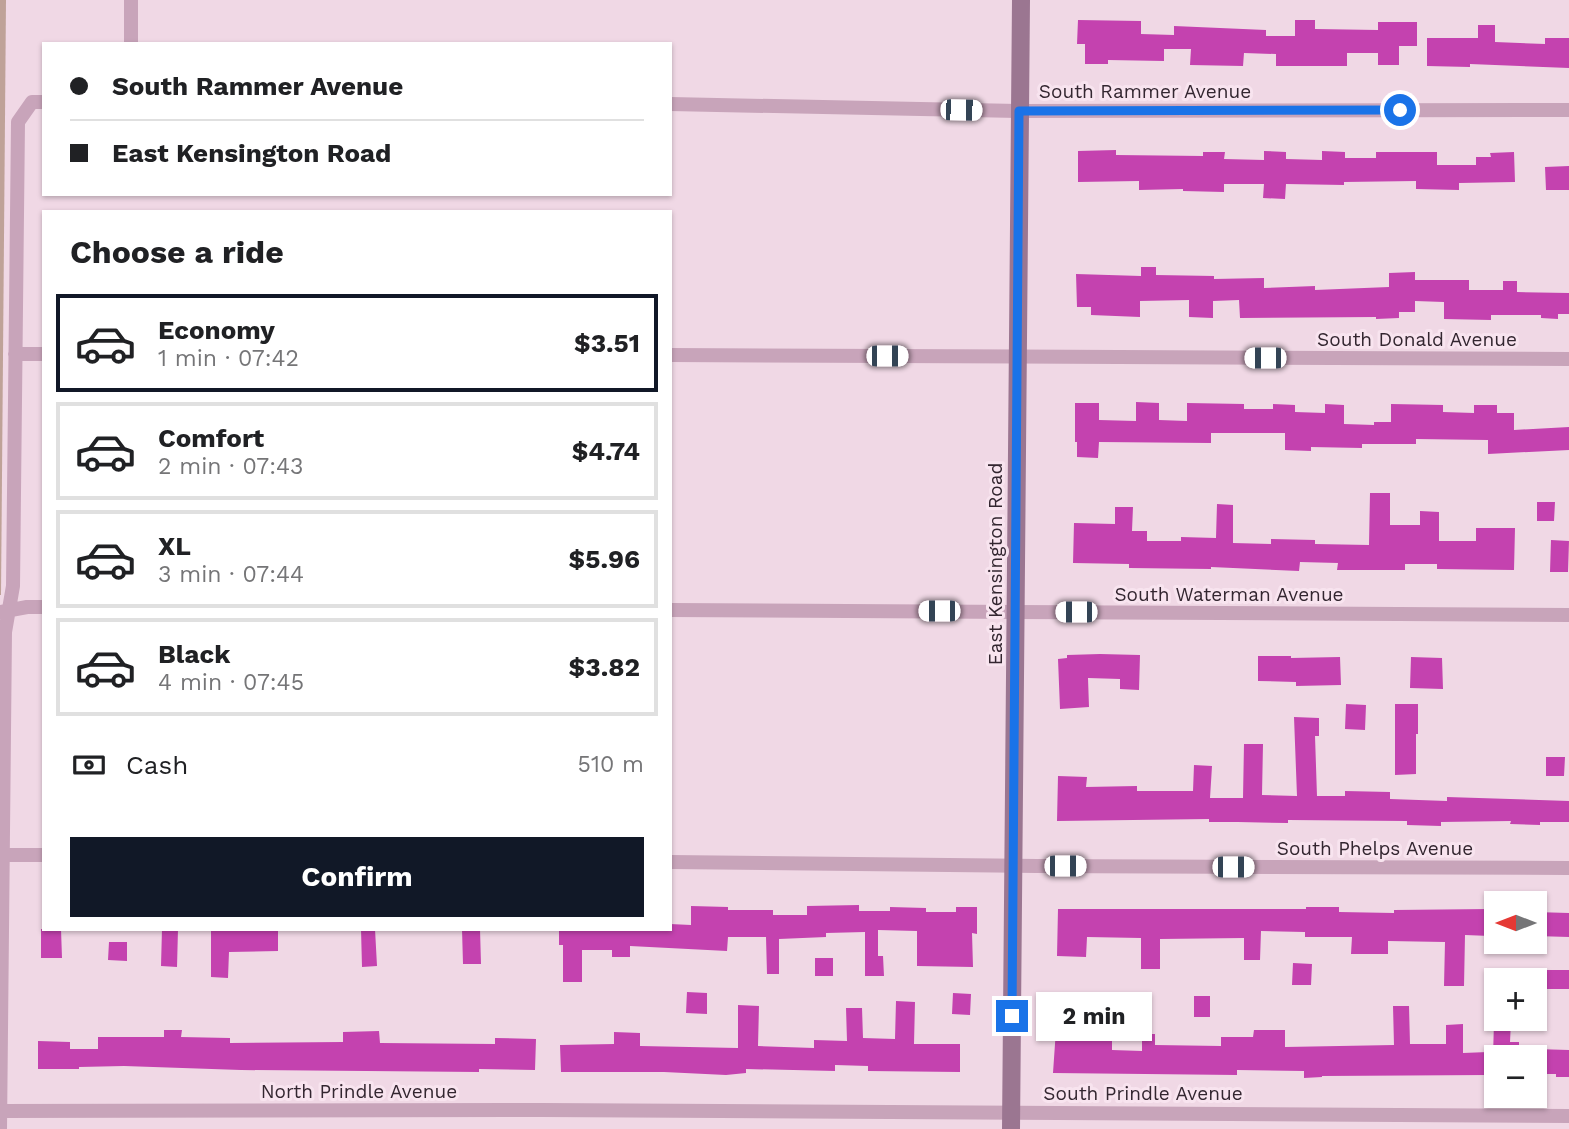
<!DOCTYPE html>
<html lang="en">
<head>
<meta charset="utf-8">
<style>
	:root { --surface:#fff; --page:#f2f2f2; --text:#202124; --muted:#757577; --line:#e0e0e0; --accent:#111827 }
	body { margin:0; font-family:"Work Sans",sans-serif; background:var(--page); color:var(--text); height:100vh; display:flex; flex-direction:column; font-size:26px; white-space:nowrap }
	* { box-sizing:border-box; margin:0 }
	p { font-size:23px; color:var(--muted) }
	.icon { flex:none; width:38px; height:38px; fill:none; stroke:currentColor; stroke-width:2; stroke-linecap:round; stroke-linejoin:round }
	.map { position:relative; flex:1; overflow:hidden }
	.details { position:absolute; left:42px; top:210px; width:630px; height:721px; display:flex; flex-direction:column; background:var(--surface); border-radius:0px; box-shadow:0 2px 5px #0004 }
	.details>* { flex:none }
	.guide { position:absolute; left:42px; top:42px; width:630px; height:154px; border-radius:0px; box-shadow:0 2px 5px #0004; display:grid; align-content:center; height:154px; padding:0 28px; background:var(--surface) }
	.needle { width:46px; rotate:270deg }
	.fabs { position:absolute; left:1484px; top:891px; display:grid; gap:14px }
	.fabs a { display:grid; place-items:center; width:63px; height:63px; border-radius:0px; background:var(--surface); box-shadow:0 2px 5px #0004; font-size:35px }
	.end { position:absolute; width:32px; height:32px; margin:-16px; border:9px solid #1a73e8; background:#fff; box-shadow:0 0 0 4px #fff }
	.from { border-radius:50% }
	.bubble { position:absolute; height:49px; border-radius:0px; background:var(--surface); box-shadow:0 2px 5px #0004; font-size:23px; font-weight:700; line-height:49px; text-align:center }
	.car { position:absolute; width:21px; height:42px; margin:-21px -10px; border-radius:9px; box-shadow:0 0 5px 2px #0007; background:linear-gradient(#fff 24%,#345 0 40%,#fff 0 76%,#345 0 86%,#fff 0) }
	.guide b { display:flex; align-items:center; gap:24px; height:66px; font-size:26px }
	.guide b+b { border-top:2px solid var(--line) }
	.guide i { width:18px; height:18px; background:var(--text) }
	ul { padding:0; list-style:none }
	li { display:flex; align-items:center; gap:21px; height:98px; margin:0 14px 10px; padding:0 14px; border:4px solid var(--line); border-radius:0px }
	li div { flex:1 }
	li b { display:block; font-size:26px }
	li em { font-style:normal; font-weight:700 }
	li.current { border-color:var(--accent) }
	li>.icon { width:63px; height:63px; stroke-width:1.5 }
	h2 { padding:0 28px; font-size:32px; line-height:84px }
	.pay { display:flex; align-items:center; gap:18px; height:77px; padding:0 28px; font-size:26px }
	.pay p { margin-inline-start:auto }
	.action { display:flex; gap:14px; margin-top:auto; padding:14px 28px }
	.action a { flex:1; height:80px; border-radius:0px; background:var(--accent); color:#fff; font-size:28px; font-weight:700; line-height:80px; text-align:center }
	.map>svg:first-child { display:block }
	.green { fill:#bfa298 }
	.building { fill:#c442af }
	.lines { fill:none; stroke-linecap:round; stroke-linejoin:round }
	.minor { stroke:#c8a4ba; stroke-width:14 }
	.secondary { stroke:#9b7691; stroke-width:18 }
	.route { stroke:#1a73e8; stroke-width:9 }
	.labels { text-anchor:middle; stroke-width:6; stroke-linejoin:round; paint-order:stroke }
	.street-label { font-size:19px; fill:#332630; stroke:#f8e4ef }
</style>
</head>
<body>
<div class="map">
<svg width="1569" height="1129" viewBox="0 0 1569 1129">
	<rect width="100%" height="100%" fill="#f0d8e5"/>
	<path class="green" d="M0 0H6L1 595H0Z"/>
	<path class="building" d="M1078 20 1141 21V34L1174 35V26L1266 30V36H1295V20H1315V29L1378 30V22H1417V46H1399V65H1378V53H1347V66H1276V54L1244 53 1243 66 1190 65 1191 49H1164V61L1108 60V64H1085V44H1077Z
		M1478 25H1495V42L1545 44V38H1569V68L1470 64V67L1427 66V38H1478Z
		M1116 150V155L1203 156V152H1225L1224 159 1264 160V151L1286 152V159L1322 160V151L1345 152V158H1376V152H1437V165H1476V157H1491L1490 153 1514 152 1515 182 1459 183V190L1416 189V181L1344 182V185L1286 184 1285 199 1263 198 1264 184H1224V192L1183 191V189L1139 190V181L1078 182V151Z
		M1569 166V190H1546L1545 167Z
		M1141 267H1156V275L1214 276V279L1264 278V288L1315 286V290L1389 287V273L1415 272V280H1469V290H1503V281H1517V292L1569 293V314H1558V319L1541 318V315H1491V320L1444 319V302L1415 301V312H1399V318L1376 319V317L1240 318 1239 300 1213 301V318L1189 317V300L1140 301V317L1091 315V307H1077L1076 274 1141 276Z
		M1136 402 1159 403V420L1187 421V403L1244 404V409H1273V404L1295 405V412L1325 413V404L1344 405V424L1374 425V422H1391V404L1443 405V412L1474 413V405H1497V413H1514V430L1569 427V450L1488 454V440L1416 439V444H1362V448L1311 447V451L1285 450V433H1211V443L1099 442 1098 458 1077 457V442H1075V403H1099V420L1136 421Z
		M1370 493H1390V525H1420V511L1439 512V541H1476V528H1515L1514 570 1437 569V564H1405V570H1337L1338 563 1300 562 1299 571 1211 567V569L1129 568V564L1073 563 1074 523 1115 524V507H1133L1132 531H1147V541H1181V537L1216 538 1217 504 1233 505V543L1271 544V539L1315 540V544L1369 545Z
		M1537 502H1555L1554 521H1537Z
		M1551 540 1569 541 1568 572H1550Z
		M1100 654 1140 655 1139 690 1120 689V679L1088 678 1089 707 1060 709 1058 659 1067 658V655Z
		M1258 656H1291V658L1340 657 1341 685 1296 686V682L1258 681Z
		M1411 657 1442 658 1443 689 1410 688Z
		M1346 704 1366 705 1365 730 1345 729Z
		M1395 704H1418V734H1416V774L1395 775Z
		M1294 717 1319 718V736H1315L1317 796H1345V791L1390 792V799L1447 801V797L1569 801V822H1540V825L1510 824 1511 821 1441 822V826L1407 825V821L1288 820V823L1238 822H1209V819L1057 821 1058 776 1087 777 1086 787 1137 786V791H1193L1194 765 1212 766 1210 798H1243L1244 744H1263L1262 795 1297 796Z
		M1546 757H1565L1564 776H1546Z
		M859 905V911H890V907L926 908V912H956V907H977V934L972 933 973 967 917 966V931L878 930V956H883L884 976H865V932L826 933V937L779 939V974H767L766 937H728L727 951 630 946V957H612V950H582V982H563V945H559V929H670V924L691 925V906L728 907V910H773V915H807V906Z
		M1306 907H1339V912L1394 913V910L1490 909V936L1465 935 1464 986H1444L1445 942 1388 941V954H1351L1352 937H1305V932L1261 931 1260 960H1244V938L1160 939V969H1141V938L1087 937 1086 957 1057 956 1058 909H1306Z
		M1535 912 1569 913V937L1535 936Z
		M41 929H61L62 958H41Z
		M162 929H178L177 967 161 966Z
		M211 929H278V951L229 952 228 978 211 977Z
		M361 929H375L377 966 362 967Z
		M462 929H480L481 964H463Z
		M109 942H127V961L108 960Z
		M815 958H833V976H815Z
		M1293 963 1312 964 1311 985H1292Z
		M1545 970H1569V989H1545Z
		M687 992 707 993V1014L686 1013Z
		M953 993 971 994 970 1015 952 1014Z
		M1194 996H1210V1017H1194Z
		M896 1001 915 1002 914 1044H960V1072L868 1071V1066L835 1065V1071L746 1069V1073L726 1075 664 1072H561L560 1045 614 1044V1032L640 1033V1046L738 1048V1005L759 1006 758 1046 814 1048V1040L847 1041 846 1008H862L863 1038 895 1039Z
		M1393 1006H1409L1410 1044H1446V1025L1463 1024V1053L1488 1052V1075L1322 1076V1077L1304 1078V1071L1237 1070V1075L1053 1073 1057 1015H1076V1019L1112 1020V1050L1142 1051V1034H1155V1045L1221 1046V1037H1253L1254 1030H1285V1047L1394 1045Z
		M1494 1021H1511L1510 1042H1519V1057H1493Z
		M164 1030H182L181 1037 230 1038V1043L343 1042V1032L379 1031 380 1043 495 1044V1038L536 1039 535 1070 479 1069V1072L241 1070 124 1066 79 1067V1069H38V1041L70 1042V1049H98V1037H164Z
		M1535 1049 1569 1050V1077H1556V1074H1535Z"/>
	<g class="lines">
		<path class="minor" d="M131 0V44
			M670 104 1019 111 1569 110
			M15 354H44
			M670 355 1569 359
			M670 610 1569 615
			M0 612 27 607H44
			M3 855H44
			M670 862 1037 866 1569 868
			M0 1111 543 1110 1569 1116
			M0 1129 5 632 13 586 18 122 32 102H44"/>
		<path class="secondary" d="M1011 1129 1021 0"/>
	</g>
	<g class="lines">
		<path class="route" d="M1012 1016 1019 111 1400 110"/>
	</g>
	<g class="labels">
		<g class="street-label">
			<text x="1145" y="98">South Rammer Avenue</text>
			<text x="1417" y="346">South Donald Avenue</text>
			<text transform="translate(995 564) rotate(-90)" y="7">East Kensington Road</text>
			<text x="1229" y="601">South Waterman Avenue</text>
			<text x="1375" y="855">South Phelps Avenue</text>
			<text x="359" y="1098">North Prindle Avenue</text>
			<text x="1143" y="1100">South Prindle Avenue</text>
		</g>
	</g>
</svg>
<div class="fabs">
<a><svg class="needle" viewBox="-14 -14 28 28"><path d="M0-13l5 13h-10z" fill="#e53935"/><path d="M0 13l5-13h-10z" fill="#757577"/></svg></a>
<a>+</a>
<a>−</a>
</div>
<i class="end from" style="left:1400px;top:110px"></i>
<i class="end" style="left:1012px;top:1016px"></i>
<div class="bubble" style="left:1036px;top:992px;width:116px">2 min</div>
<i class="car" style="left:961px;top:110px;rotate:91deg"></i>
<i class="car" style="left:887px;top:356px;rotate:90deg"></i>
<i class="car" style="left:1265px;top:358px;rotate:270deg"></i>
<i class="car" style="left:939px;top:611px;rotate:270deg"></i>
<i class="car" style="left:1076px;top:612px;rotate:270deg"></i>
<i class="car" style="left:1065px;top:866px;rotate:90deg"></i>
<i class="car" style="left:1233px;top:867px;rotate:90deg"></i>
<div class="guide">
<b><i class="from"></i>South Rammer Avenue</b>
<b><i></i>East Kensington Road</b>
</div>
<section class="details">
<h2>Choose a ride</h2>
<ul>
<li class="current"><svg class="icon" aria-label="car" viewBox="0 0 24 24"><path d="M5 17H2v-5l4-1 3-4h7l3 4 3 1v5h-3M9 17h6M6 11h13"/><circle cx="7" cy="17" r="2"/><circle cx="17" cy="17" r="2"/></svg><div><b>Economy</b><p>1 min · 07:42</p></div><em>$3.51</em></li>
<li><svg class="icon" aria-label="car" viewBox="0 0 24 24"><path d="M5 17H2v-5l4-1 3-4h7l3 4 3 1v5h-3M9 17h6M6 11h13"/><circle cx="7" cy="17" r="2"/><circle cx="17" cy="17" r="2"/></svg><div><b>Comfort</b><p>2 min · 07:43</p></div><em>$4.74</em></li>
<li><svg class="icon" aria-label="car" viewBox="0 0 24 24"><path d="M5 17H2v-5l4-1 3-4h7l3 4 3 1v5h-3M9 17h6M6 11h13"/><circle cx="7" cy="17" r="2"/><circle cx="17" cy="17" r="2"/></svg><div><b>XL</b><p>3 min · 07:44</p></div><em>$5.96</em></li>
<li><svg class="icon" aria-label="car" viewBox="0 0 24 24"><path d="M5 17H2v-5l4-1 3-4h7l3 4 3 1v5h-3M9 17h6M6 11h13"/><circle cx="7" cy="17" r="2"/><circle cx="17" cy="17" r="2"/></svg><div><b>Black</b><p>4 min · 07:45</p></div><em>$3.82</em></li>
</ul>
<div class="pay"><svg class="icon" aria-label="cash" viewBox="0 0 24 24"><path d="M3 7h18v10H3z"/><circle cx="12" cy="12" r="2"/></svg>Cash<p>510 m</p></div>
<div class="action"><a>Confirm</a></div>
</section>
</div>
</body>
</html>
